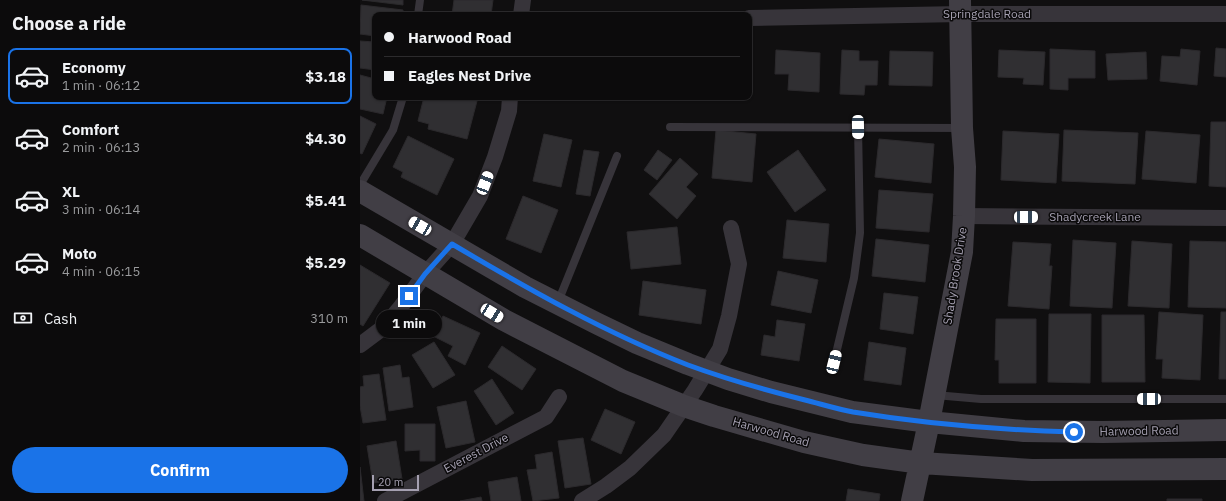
<!DOCTYPE html>
<html lang="en">
<head>
<meta charset="utf-8">
<style>
	:root { --surface:#0c0b0c; --page:#1a191a; --text:#f1f3f6; --muted:#9a9b9d; --line:#2c2b2d; --accent:#1a73e8 }
	body { margin:0; font-family:"IBM Plex Sans",sans-serif; background:var(--page); color:var(--text); height:100vh; display:flex; flex-direction:column; font-size:15px; white-space:nowrap }
	* { box-sizing:border-box; margin:0 }
	p { font-size:13px; color:var(--muted) }
	.icon { flex:none; width:22px; height:22px; fill:none; stroke:currentColor; stroke-width:2; stroke-linecap:round; stroke-linejoin:round }
	.map { position:relative; flex:1; overflow:hidden }
	.details { display:flex; flex-direction:column; background:var(--surface); width:360px }
	.details>* { flex:none }
	.top-card { position:absolute; left:12px; top:12px; width:380px; height:88px; border-radius:8px; box-shadow:0 1px 3px #0004,0 0 0 1px var(--line); display:grid; align-content:center; height:88px; padding:0 12px; background:var(--surface) }
	.scale { position:absolute; left:12px; bottom:10px; width:47px; box-sizing:border-box; padding-left:4px; border:2px solid #a5a0b1; border-top:0; font-size:11px; line-height:14px; white-space:nowrap; color:#a5a0b1; -webkit-text-stroke:3px #0b0a0b; paint-order:stroke }
	.end { position:absolute; width:18px; height:18px; margin:-9px; border:5px solid #1a73e8; background:#fff; box-shadow:0 0 0 2px #fff }
	.from { border-radius:50% }
	.bubble { position:absolute; height:28px; border-radius:14px; background:var(--surface); box-shadow:0 1px 3px #0004,0 0 0 1px var(--line); font-size:13px; font-weight:800; line-height:28px; text-align:center }
	.car { position:absolute; width:12px; height:24px; margin:-12px -6px; border-radius:5px; box-shadow:0 0 3px 1px #0007; background:linear-gradient(#fff 24%,#345 0 40%,#fff 0 76%,#345 0 86%,#fff 0) }
	.top-card b { display:flex; align-items:center; gap:14px; height:38px; font-size:15px }
	.top-card b+b { border-top:1px solid var(--line) }
	.top-card i { width:10px; height:10px; background:var(--text) }
	ul { padding:0; list-style:none }
	li { display:flex; align-items:center; gap:12px; height:56px; margin:0 8px 6px; padding:0 4px; border:2px solid transparent; border-radius:8px }
	li div { flex:1 }
	li b { display:block; font-size:15px }
	li em { font-style:normal; font-weight:800 }
	li.active { border-color:var(--accent) }
	li>.icon { width:36px; height:36px; stroke-width:1.5 }
	h2 { padding:0 12px; font-size:18px; line-height:48px }
	.pay { display:flex; align-items:center; gap:10px; height:44px; padding:0 12px; font-size:15px }
	.pay p { margin-inline-start:auto }
	.button { display:flex; gap:8px; margin-top:auto; padding:8px 12px }
	.button a { flex:1; height:46px; border-radius:24px; background:var(--accent); color:#fff; font-size:16px; font-weight:800; line-height:46px; text-align:center }
	main { display:flex; flex:1; min-height:0 }
	.map>svg:first-child { display:block }
	.building { fill:#302f32; stroke:#2b292c }
	.lines { fill:none; stroke-linecap:round; stroke-linejoin:round }
	.lane { stroke:#37343a; stroke-width:8 }
	.street { stroke:#37343a; stroke-width:16 }
	.secondary { stroke:#413e45; stroke-width:22 }
	.route { stroke:#1a73e8; stroke-width:5 }
	.labels { text-anchor:middle; stroke-width:3; stroke-linejoin:round; paint-order:stroke }
	.street-label { font-size:12px; fill:#a5a0b1; stroke:#0b0a0b }
</style>
</head>
<body>
<main>
<section class="details">
<h2>Choose a ride</h2>
<ul>
<li class="active"><svg class="icon" aria-label="car" viewBox="0 0 24 24"><path d="M5 17H2v-5l4-1 3-4h7l3 4 3 1v5h-3M9 17h6M6 11h13"/><circle cx="7" cy="17" r="2"/><circle cx="17" cy="17" r="2"/></svg><div><b>Economy</b><p>1 min · 06:12</p></div><em>$3.18</em></li>
<li><svg class="icon" aria-label="car" viewBox="0 0 24 24"><path d="M5 17H2v-5l4-1 3-4h7l3 4 3 1v5h-3M9 17h6M6 11h13"/><circle cx="7" cy="17" r="2"/><circle cx="17" cy="17" r="2"/></svg><div><b>Comfort</b><p>2 min · 06:13</p></div><em>$4.30</em></li>
<li><svg class="icon" aria-label="car" viewBox="0 0 24 24"><path d="M5 17H2v-5l4-1 3-4h7l3 4 3 1v5h-3M9 17h6M6 11h13"/><circle cx="7" cy="17" r="2"/><circle cx="17" cy="17" r="2"/></svg><div><b>XL</b><p>3 min · 06:14</p></div><em>$5.41</em></li>
<li><svg class="icon" aria-label="car" viewBox="0 0 24 24"><path d="M5 17H2v-5l4-1 3-4h7l3 4 3 1v5h-3M9 17h6M6 11h13"/><circle cx="7" cy="17" r="2"/><circle cx="17" cy="17" r="2"/></svg><div><b>Moto</b><p>4 min · 06:15</p></div><em>$5.29</em></li>
</ul>
<div class="pay"><svg class="icon" aria-label="cash" viewBox="0 0 24 24"><path d="M3 7h18v10H3z"/><circle cx="12" cy="12" r="2"/></svg>Cash<p>310 m</p></div>
<div class="button"><a>Confirm</a></div>
</section>
<div class="map">
<svg width="866" height="501" viewBox="0 0 866 501">
	<rect width="100%" height="100%" fill="#100f10"/>
	<path class="building" d="M2 0H43V5Z
		M94 0H133L131 15H92Z
		M1 5 43 10V15H15V36L0 34Z
		M0 41 15 42V70L0 68Z
		M856 48 866 49V77L854 76Z
		M690 49 735 51V78H708V90L690 89Z
		M821 49 840 51 837 85 800 81 802 56 820 57Z
		M416 50 460 53 459 92 428 90 429 74H415Z
		M482 50 499 51V61H518L517 85H505L504 95 480 94Z
		M639 50 685 52 683 85 663 84 664 78 638 77Z
		M530 51 573 52 572 86 529 85Z
		M786 52 787 79 748 80 746 54Z
		M0 75 15 79V97H27L23 114 0 109Z
		M64 97H102L117 101 107 139 68 129 69 124 58 121Z
		M202 97H219V100L202 99Z
		M0 116 16 124 2 154 0 153Z
		M851 122H866V187L849 186Z
		M356 130 396 134 392 182 352 178Z
		M704 130 778 133 775 184 702 181Z
		M643 131 699 134 696 183 641 180Z
		M786 131 840 135 836 183 782 179Z
		M184 134 212 140 201 187 173 181Z
		M48 136 94 159 77 195 41 177 43 172 33 167Z
		M519 139 574 144 571 183 515 177Z
		M224 150 239 152 230 196 216 194Z
		M298 150 312 160 297 180 284 170Z
		M438 150 466 190 435 212 407 172Z
		M320 158 338 174 326 187 336 196 317 219 289 194Z
		M519 190 573 194 569 232 516 228Z
		M163 196 198 210 181 253 146 239Z
		M427 220 469 224 466 262 423 258Z
		M317 227 321 264 271 269 267 232Z
		M516 239 569 245 565 282 512 276Z
		M713 240 756 243 752 308 710 306Z
		M772 241 812 244 809 308 768 306Z
		M830 241 866 242V308L828 307Z
		M653 242 691 244 689 266H692L689 309 648 306Z
		M0 265 30 283 3 326 0 324Z
		M418 271 458 280 451 313 411 305Z
		M283 281 346 290 341 324 279 315Z
		M524 293 558 297 553 334 520 329Z
		M799 312 843 315 840 380 802 378 803 359H796Z
		M861 312H866V379H859Z
		M689 314H731L730 383 688 382Z
		M742 315H784L785 382H742Z
		M83 316 120 333 105 365 88 356 93 346 73 336Z
		M636 319H676V383H639V360H635Z
		M417 320 445 324 439 361 401 355 404 335 415 337Z
		M74 342 95 375 73 388 52 355Z
		M509 342 546 348 541 385 504 380Z
		M142 346 176 369 162 390 128 367Z
		M40 365 42 378 49 377 53 407 29 411 23 368Z
		M19 374 26 420 3 423 0 406V387L4 386 3 376Z
		M132 379 154 413 136 425 114 391Z
		M106 401 115 442 86 448 77 407Z
		M245 409 275 422 261 454 231 440Z
		M45 424H75V461H60V450L45 451Z
		M223 438 231 484 205 488 198 441Z
		M36 441 42 479 13 483 7 446Z
		M192 452 199 498 173 501 167 470 177 469 175 455Z
		M0 467 4 501H0Z
		M157 477 161 501H131L128 482Z
		M488 489 520 494 519 501H486Z
		M121 497 122 501H100Z
		M807 499H842V501H807Z"/>
	<g class="lines">
		<path class="lane" d="M58 15 60 0
			M310 127 601 128
			M0 185 33 130 43 97
			M198 302 257 156
			M474 362 494 278 500 233 498 127
			M575 395 621 399H866"/>
		<path class="street" d="M161 15 163 0
			M389 18 601 14H866
			M604 216 866 218
			M0 345 24 327 40 308 65 274 92 244 120 196 135 157 149 111 150 97
			M25 501 186 417 199 397
			M222 501 246 486 270 468 304 435 335 390 360 349 369 316 379 264 371 228"/>
		<path class="secondary" d="M0 191 165 287 236 323 277 343 328 364 368 379 411 392 492 412 569 422 664 431 743 432 866 430
			M0 235 144 320 263 381 324 406 354 416 444 442 503 455 561 463 672 470 866 469
			M552 501 569 422 602 252 604 216 605 167 602 128 600 0"/>
	</g>
	<g class="lines">
		<path class="route" d="M49 296 65 274 92 244C168 289 246 333 328 365 366 379 405 390 445 400 461 404 477 409 493 412 566 424 640 430 714 432"/>
	</g>
	<g class="labels">
		<g class="street-label">
			<text x="627" y="18">Springdale Road</text>
			<text x="735" y="221">Shadycreek Lane</text>
			<text transform="translate(595 276) rotate(-81)" y="4">Shady Brook Drive</text>
			<text transform="translate(779 431) rotate(-1)" y="4">Harwood Road</text>
			<text transform="translate(411 432) rotate(16)" y="4">Harwood Road</text>
			<text transform="translate(116 453) rotate(-28)" y="4">Everest Drive</text>
		</g>
	</g>
</svg>
<div class="scale">20 m</div>
<i class="end from" style="left:714px;top:432px"></i>
<i class="end" style="left:49px;top:296px"></i>
<div class="bubble" style="left:16px;top:310px;width:66px">1 min</div>
<i class="car" style="left:498px;top:127px;rotate:179deg"></i>
<i class="car" style="left:125px;top:183px;rotate:21deg"></i>
<i class="car" style="left:666px;top:217px;rotate:90deg"></i>
<i class="car" style="left:60px;top:226px;rotate:300deg"></i>
<i class="car" style="left:132px;top:313px;rotate:121deg"></i>
<i class="car" style="left:474px;top:362px;rotate:14deg"></i>
<i class="car" style="left:789px;top:399px;rotate:270deg"></i>
<div class="top-card">
<b><i class="from"></i>Harwood Road</b>
<b><i></i>Eagles Nest Drive</b>
</div>
</div>
</main>
</body>
</html>
